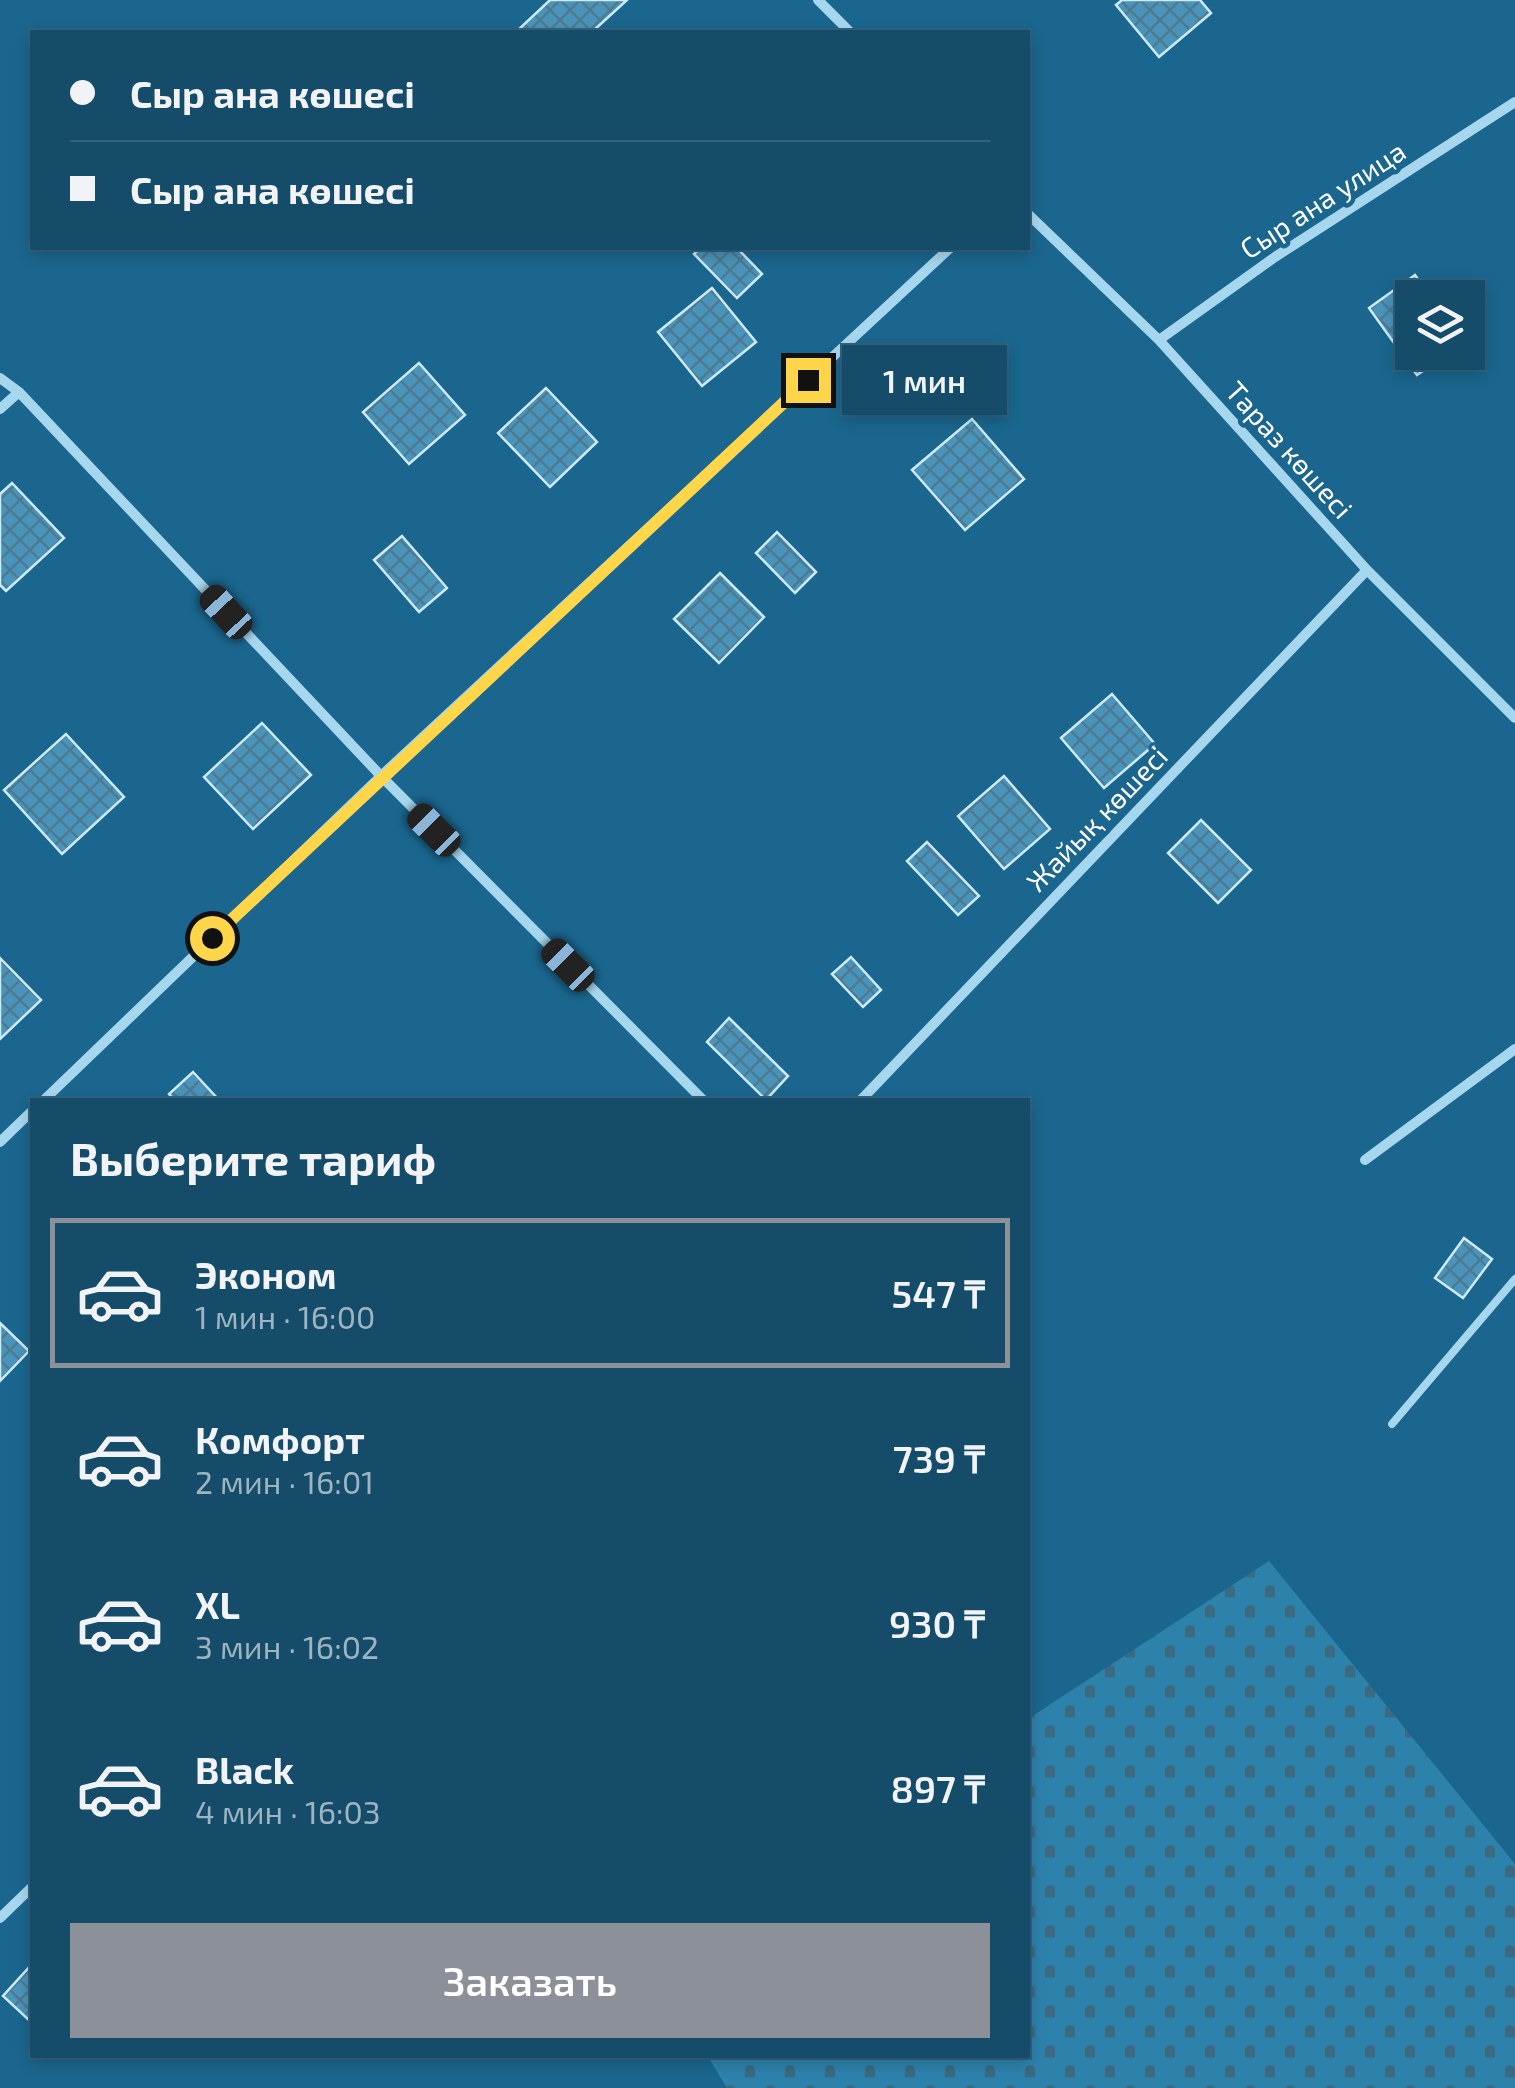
<!DOCTYPE html>
<html lang="ru">
<head>
<meta charset="utf-8">
<style>
	:root { --surface:#144c6a; --page:#215672; --text:#f1f3f6; --muted:#9db4c1; --line:#33637e; --accent:#8c9099 }
	body { margin:0; font-family:"Exo 2",sans-serif; background:var(--page); color:var(--text); height:100vh; display:flex; flex-direction:column; font-size:38px; white-space:nowrap }
	* { box-sizing:border-box; margin:0 }
	p { font-size:32px; color:var(--muted) }
	.icon { flex:none; width:55px; height:55px; fill:none; stroke:currentColor; stroke-width:2; stroke-linecap:round; stroke-linejoin:round }
	.map { position:relative; flex:1; overflow:hidden }
	.drawer { position:absolute; left:30px; top:1098px; width:1000px; height:960px; display:flex; flex-direction:column; background:var(--surface); border-radius:0px; box-shadow:0 5px 15px #0003,0 0 0 2px var(--line) }
	.drawer>* { flex:none }
	.banner { position:absolute; left:30px; top:30px; width:1000px; height:220px; border-radius:0px; box-shadow:0 5px 15px #0003,0 0 0 2px var(--line); display:grid; align-content:center; height:220px; padding:0 40px; background:var(--surface) }
	.controls { position:absolute; left:1395px; top:280px; display:grid; gap:20px }
	.controls a { display:grid; place-items:center; width:90px; height:90px; border-radius:0px; background:var(--surface); box-shadow:0 5px 15px #0003,0 0 0 2px var(--line); font-size:50px }
	.end { position:absolute; width:45px; height:45px; margin:-22px; border:12px solid #ffd54a; background:#111; box-shadow:0 0 0 5px #111 }
	.from { border-radius:50% }
	.bubble { position:absolute; height:70px; border-radius:0px; background:var(--surface); box-shadow:0 5px 15px #0003,0 0 0 2px var(--line); font-size:32px; font-weight:600; line-height:70px; text-align:center }
	.car { position:absolute; width:30px; height:60px; margin:-30px -15px; border-radius:12px; box-shadow:0 0 8px 2px #0007; background:linear-gradient(#222 24%,#8ab4d8 0 40%,#222 0 76%,#8ab4d8 0 86%,#222 0) }
	.banner b { display:flex; align-items:center; gap:35px; height:95px; font-size:38px }
	.banner b+b { border-top:2px solid var(--line) }
	.banner i { width:25px; height:25px; background:var(--text) }
	ul { padding:0; list-style:none }
	li { display:flex; align-items:center; gap:30px; height:150px; margin:0 20px 15px; padding:0 20px; border:5px solid transparent; border-radius:0px }
	li div { flex:1 }
	li b { display:block; font-size:38px }
	li em { font-style:normal; font-weight:600 }
	li.current { border-color:var(--accent) }
	li>.icon { width:90px; height:90px; stroke-width:1.5 }
	h2 { padding:0 40px; font-size:45px; line-height:120px }
	.cta { display:flex; gap:20px; margin-top:auto; padding:20px 40px }
	.cta a { flex:1; height:115px; border-radius:0px; background:var(--accent); color:#fff; font-size:40px; font-weight:600; line-height:115px; text-align:center }
	.map>svg:first-child { display:block }
	.cemetery { fill:url(#cemetery-stones) }
	.building { fill:url(#building-cross-hatch); stroke:#cdebfa; stroke-width:2.5 }
	.lines { fill:none; stroke-linecap:round; stroke-linejoin:round }
	.service { stroke:#a7d7ee; stroke-width:8 }
	.minor { stroke:#a7d7ee; stroke-width:10 }
	.route { stroke:#ffd54a; stroke-width:12 }
	.labels { text-anchor:middle; stroke-width:9; stroke-linejoin:round; paint-order:stroke }
	.street-label { font-size:28px; fill:#fff; stroke:#1a668e }
</style>
</head>
<body>
<div class="map">
<svg width="1515" height="2088" viewBox="0 0 1515 2088">
	<defs>
		<pattern id="cemetery-stones" width="16" height="16" patternUnits="userSpaceOnUse" patternTransform="scale(2.5)"><rect width="16" height="16" fill="#2d82ac"/><path d="M2 7V4a2 2 0 0 1 4 0v3zM10 15v-3a2 2 0 0 1 4 0v3z" fill="#3b6a81"/></pattern>
		<pattern id="building-cross-hatch" width="8" height="8" patternUnits="userSpaceOnUse" patternTransform="scale(2.5)"><rect width="8" height="8" fill="#4b94b9"/><path d="M0 0l8 8M0 8l8-8" fill="none" stroke="#4b7b93"/></pattern>
	</defs>
	<rect width="100%" height="100%" fill="#1a668e"/>
	<path class="cemetery" d="M1269 1561 1515 1864V2088H727L707 2055H1028V1719Z"/>
	<path class="building" d="M550 0H627L592 32H521L518 30Z
		M1122 0H1200L1211 13 1159 57 1116 5Z
		M700 248H737L762 274 737 298 694 254Z
		M1415 275 1431 298H1412V352H1450L1417 375 1369 308Z
		M712 288 756 342 702 386 658 332Z
		M419 363 465 415 409 464 363 412Z
		M546 388 597 442 550 487 498 433Z
		M972 419 1024 479 965 530 912 470Z
		M12 483 64 538 6 591 0 585V494Z
		M777 532 816 572 795 593 756 553Z
		M402 536 447 588 419 612 374 560Z
		M720 573 764 617 719 663 674 619Z
		M1112 694 1155 744 1104 788 1061 738Z
		M262 723 311 775 253 829 204 777Z
		M66 734 124 797 62 854 4 790Z
		M1004 776 1050 829 1004 869 958 816Z
		M1201 820 1251 870 1218 903 1168 853Z
		M927 842 979 896 958 915 907 861Z
		M851 957 881 990 863 1007 832 974Z
		M0 958 41 1000 0 1039Z
		M729 1018 788 1076 766 1100 707 1042Z
		M193 1072 219 1100H174L169 1094Z
		M1464 1238 1492 1259 1463 1298 1435 1278Z
		M0 1323 29 1351 0 1381Z
		M32 1964V2023L3 1996Z"/>
	<g class="lines">
		<path class="service" d="M1392 1424 1515 1279"/>
		<path class="minor" d="M818 0 850 32
			M1028 214 1159 340 1367 570 1515 718
			M1159 340 1275 257 1515 102
			M0 378 19 392 381 776 703 1100
			M0 409 19 392
			M44 1100 381 776 950 248
			M861 1100 1367 570
			M0 1142 32 1111
			M1365 1160 1515 1049
			M0 1918 32 1887"/>
	</g>
	<g class="lines">
		<path class="route" d="M212 938 808 380"/>
	</g>
	<g class="labels">
		<g class="street-label">
			<text transform="translate(1323 200) rotate(-33)" y="10">Сыр ана улица</text>
			<text transform="translate(1289 450) rotate(48)" y="10">Тараз көшесі</text>
			<text transform="translate(1097 819) rotate(-46)" y="10">Жайық көшесі</text>
		</g>
	</g>
</svg>
<div class="controls">
<a><svg class="icon" aria-label="layers" viewBox="0 0 24 24"><path d="M12 4l9 5-9 5-9-5zM3 14l9 5 9-5"/></svg></a>
</div>
<i class="end from" style="left:212px;top:938px"></i>
<i class="end" style="left:808px;top:380px"></i>
<div class="bubble" style="left:842px;top:345px;width:165px">1 мин</div>
<i class="car" style="left:226px;top:612px;rotate:317deg"></i>
<i class="car" style="left:434px;top:830px;rotate:315deg"></i>
<i class="car" style="left:568px;top:965px;rotate:315deg"></i>
<div class="banner">
<b><i class="from"></i>Сыр ана көшесі</b>
<b><i></i>Сыр ана көшесі</b>
</div>
<section class="drawer">
<h2>Выберите тариф</h2>
<ul>
<li class="current"><svg class="icon" aria-label="car" viewBox="0 0 24 24"><path d="M5 17H2v-5l4-1 3-4h7l3 4 3 1v5h-3M9 17h6M6 11h13"/><circle cx="7" cy="17" r="2"/><circle cx="17" cy="17" r="2"/></svg><div><b>Эконом</b><p>1 мин · 16:00</p></div><em>547 ₸</em></li>
<li><svg class="icon" aria-label="car" viewBox="0 0 24 24"><path d="M5 17H2v-5l4-1 3-4h7l3 4 3 1v5h-3M9 17h6M6 11h13"/><circle cx="7" cy="17" r="2"/><circle cx="17" cy="17" r="2"/></svg><div><b>Комфорт</b><p>2 мин · 16:01</p></div><em>739 ₸</em></li>
<li><svg class="icon" aria-label="car" viewBox="0 0 24 24"><path d="M5 17H2v-5l4-1 3-4h7l3 4 3 1v5h-3M9 17h6M6 11h13"/><circle cx="7" cy="17" r="2"/><circle cx="17" cy="17" r="2"/></svg><div><b>XL</b><p>3 мин · 16:02</p></div><em>930 ₸</em></li>
<li><svg class="icon" aria-label="car" viewBox="0 0 24 24"><path d="M5 17H2v-5l4-1 3-4h7l3 4 3 1v5h-3M9 17h6M6 11h13"/><circle cx="7" cy="17" r="2"/><circle cx="17" cy="17" r="2"/></svg><div><b>Black</b><p>4 мин · 16:03</p></div><em>897 ₸</em></li>
</ul>
<div class="cta"><a>Заказать</a></div>
</section>
</div>
</body>
</html>
